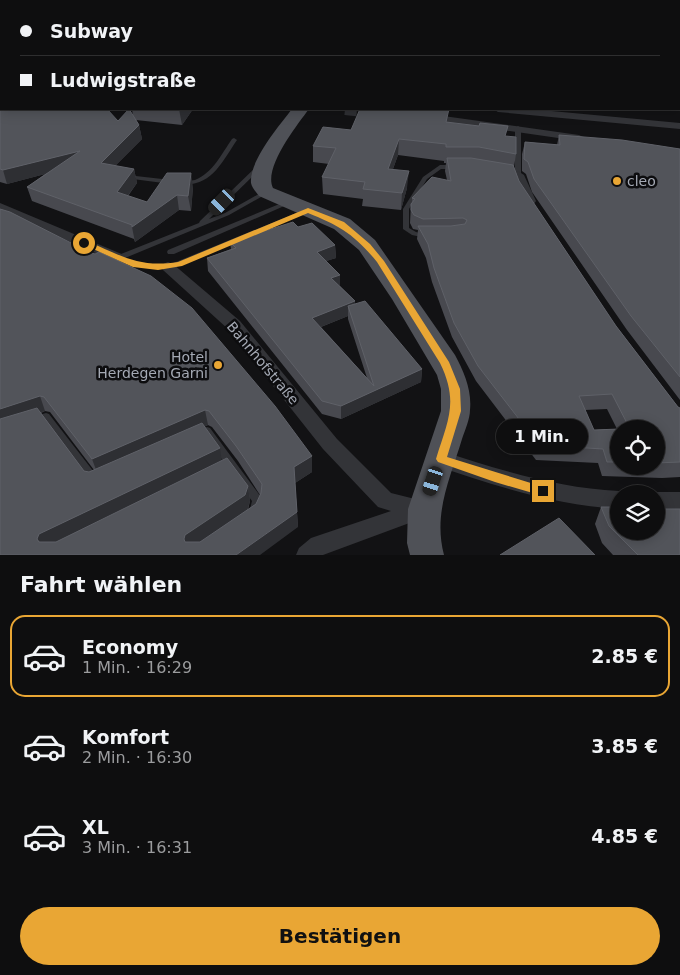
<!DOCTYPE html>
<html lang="de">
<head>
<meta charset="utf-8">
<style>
	:root { --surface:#0e0e0f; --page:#171718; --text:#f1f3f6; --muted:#9b9c9e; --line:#2e2e2f; --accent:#e9a634 }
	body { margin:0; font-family:"DejaVu Sans",sans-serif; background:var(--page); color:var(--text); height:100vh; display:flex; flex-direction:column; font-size:19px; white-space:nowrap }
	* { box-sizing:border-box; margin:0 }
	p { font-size:16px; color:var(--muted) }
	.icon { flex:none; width:28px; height:28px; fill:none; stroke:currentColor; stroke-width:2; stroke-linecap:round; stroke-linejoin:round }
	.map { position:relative; height:555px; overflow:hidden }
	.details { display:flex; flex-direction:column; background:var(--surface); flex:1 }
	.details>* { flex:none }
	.top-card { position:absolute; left:0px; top:0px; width:680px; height:110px; box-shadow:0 2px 12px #0003,0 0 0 1px var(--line); display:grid; align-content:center; height:110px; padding:0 20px; background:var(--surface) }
	.fabs { position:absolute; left:610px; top:420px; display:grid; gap:10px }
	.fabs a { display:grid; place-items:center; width:55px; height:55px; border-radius:50%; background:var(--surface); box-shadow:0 2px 12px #0003,0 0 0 1px var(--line); font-size:25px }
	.end { position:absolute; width:22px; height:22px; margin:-11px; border:6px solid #e9a634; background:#111; box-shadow:0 0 0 2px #111 }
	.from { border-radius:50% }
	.bubble { position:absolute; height:35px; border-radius:18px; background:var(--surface); box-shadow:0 2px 12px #0003,0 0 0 1px var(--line); font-size:16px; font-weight:700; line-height:35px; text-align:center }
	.car { position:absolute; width:15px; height:30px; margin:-15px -8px; border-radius:6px; box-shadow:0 0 4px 1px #0007; background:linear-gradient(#222 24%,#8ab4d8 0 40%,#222 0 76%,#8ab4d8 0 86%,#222 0) }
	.top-card b { display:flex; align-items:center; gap:18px; height:48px; font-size:19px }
	.top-card b+b { border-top:1px solid var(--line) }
	.top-card i { width:12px; height:12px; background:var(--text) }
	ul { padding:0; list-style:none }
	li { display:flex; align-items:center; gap:15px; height:82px; margin:0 10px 8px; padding:0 10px; border:2px solid transparent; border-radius:15px }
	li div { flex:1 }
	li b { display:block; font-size:19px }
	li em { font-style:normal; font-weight:700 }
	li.active { border-color:var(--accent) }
	li>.icon { width:45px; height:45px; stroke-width:1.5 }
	h2 { padding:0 20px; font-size:22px; line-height:60px }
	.button { display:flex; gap:10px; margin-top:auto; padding:10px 20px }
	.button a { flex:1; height:58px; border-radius:30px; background:var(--accent); color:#111; font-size:20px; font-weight:700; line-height:58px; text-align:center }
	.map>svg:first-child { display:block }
	.water { fill:#2b3339 }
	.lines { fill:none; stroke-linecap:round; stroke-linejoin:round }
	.ferry { stroke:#7c98ae; stroke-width:1; stroke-dasharray:4 3; stroke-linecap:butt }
	.street-tunnel { stroke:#2f3034; stroke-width:12; stroke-dasharray:12 5.5; stroke-linecap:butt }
	.lane { fill:#333438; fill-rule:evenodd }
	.street { fill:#333438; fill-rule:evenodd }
	.primary { fill:#4f5157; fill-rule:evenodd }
	.wall { fill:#48494f; fill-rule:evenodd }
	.shaded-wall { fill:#2e2f33 }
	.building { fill:#52545a; stroke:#5f6168 }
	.route { fill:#e9a634 }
	.poi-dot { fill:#e9a634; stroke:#0d0d0f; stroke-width:2 }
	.labels { text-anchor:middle; stroke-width:5; stroke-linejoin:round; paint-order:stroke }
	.poi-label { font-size:14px; fill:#a4a9b4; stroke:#0d0d0f; text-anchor:start }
	.street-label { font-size:14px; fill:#a4a9b4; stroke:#0d0d0f }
</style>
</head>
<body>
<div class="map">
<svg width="680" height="555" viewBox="0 0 680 555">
	<rect width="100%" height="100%" fill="#121214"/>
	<path class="water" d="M0 0H466L489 1H1V51Z"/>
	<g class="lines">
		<path class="ferry" d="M78 0 90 1
			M93 0 99 1"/>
		<path class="street-tunnel" d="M345 109 365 111"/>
		<path class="lane" d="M518 126 521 128V175L518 177 510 175 509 174 512 172 515 173V128Z
			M234 138 237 140C222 162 211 188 180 184V182C185 181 190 181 195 180 213 173 222 153 232 139Z
			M440 165H456L459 167 456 169H441L427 179 409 209V228L416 232 428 235 429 236 426 238 412 235 403 229V209L423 177Z
			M258 166 261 168 260 169 209 219 225 213 264 191H268L269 192 268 193 229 215 125 258C140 264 155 266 171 264L306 209H310L311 210 310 211 172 268C152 271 135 267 116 260L115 258 116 256 199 223 200 221 256 167Z
			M127 175 171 180 174 182 171 184 125 178V176Z
			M289 200 292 202 291 203 174 254H168L167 252 168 250Z
			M46 413 49 414 97 476 98 479 97 482 93 483 89 482 44 421 35 424 32 423 30 420 32 417Z
			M207 427 210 428 261 497 262 500 258 516 254 518 250 516 249 513 252 501 205 436 198 439 195 438 193 435 195 432Z"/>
		<path class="street" d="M493 109H530L680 123V129L498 112Z
			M429 114 579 135 585 138 579 141 425 119 424 117Z
			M518 171 524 175 536 201 534 204H524L516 188 512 175Z
			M0 203 124 255 126 258 124 261H114L0 212Z
			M168 262 173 264 240 321 337 439 391 493 431 503 434 509 431 515 323 555H296L299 548 311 538 391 511 378 507 323 449 228 329 163 270 161 267 163 264Z
			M441 451C500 470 557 488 619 491L626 494H619V509C554 505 495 486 434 465L431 459 434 453Z
			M656 492H680V510H656V494H651Z"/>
		<path class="primary" d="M540 0H571V1H540Z
			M630 0H662V1H630Z
			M0 61 1 62V72L0 71Z
			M292 109H309C297 125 263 168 273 188L350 219 375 240 455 355C464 372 472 390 470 410 470 419 465 430 462 439 450 479 433 513 444 555H410L407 543 408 509 441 411V389L437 375 392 299 359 250 334 229 259 196C256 192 252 188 251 183 249 161 279 126 292 109Z"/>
	</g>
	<path class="wall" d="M0 69H1V96H0Z
		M0 109 118 121 133 116 132 109H193L182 125 136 120 139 125 142 139 115 166 134 169 137 183 128 196 147 202 193 187 191 211 179 210 135 242 134 239 32 201 27 187 45 174 7 184 0 182Z
		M448 122 506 136 516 154 514 167 519 181 616 326 678 407 680 408V477L662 478 602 476 598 463 536 460 476 381 452 337 432 282 426 258 417 239 418 230 413 229 410 223 411 204 412 203V198L447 180 445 171 446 163H444V161L398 155 393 169 407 188 401 210 362 206 363 199 323 194 322 177 329 164 313 162V146L351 130ZM607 409 617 429 594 430 585 410ZM619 429H656V466H619Z
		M559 135 680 149V400L627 330 532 192 526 174 522 171V154L525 142 557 145Z
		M0 209 312 456V472L295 483 298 527 0 555ZM45 411 50 412 94 470 89 472 84 471 41 413ZM208 425 212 427 238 461 260 495 256 504 248 510 250 501 248 486 222 461 204 427Z
		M298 227 335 245 336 258 326 261 340 286 355 301V304L422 369 421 382 341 419 322 414 208 271 207 258 231 249 230 242ZM348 316V319L367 378 321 327Z
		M601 507 680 555H613L602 543 595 524Z"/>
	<path class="shaded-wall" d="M179 109H193L182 125Z
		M139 125 142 139 104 177 101 163Z
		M399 139 398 155 387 185 388 169Z
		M80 151 83 164 7 184 3 170Z
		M134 169 137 183 120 206 117 192Z
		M409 171 407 188 401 210 402 193Z
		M191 173 193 187 191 211 188 196Z
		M177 195 179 210 135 242 132 227Z
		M335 245 336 258 317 264V252Z
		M340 275V287L331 278Z
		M355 301V313L348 306V316L313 330 312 318Z
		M422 369 421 382 341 419V406Z
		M40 396 45 411 0 426V409Z
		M205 410 208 425 98 475 92 459Z
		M220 448 222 463 46 549 37 539 39 534Z
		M312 456V472L295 483 294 467Z
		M248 486 250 501 247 511 188 551 184 539 185 535Z
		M297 512 298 527 260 555H236Z"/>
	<path class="building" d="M0 69H1V84H0Z
		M1 108V109H107L118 121 129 109 139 125 101 163 134 169 117 192 147 202 167 173H191L188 196 177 195 132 227V225L27 187 80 151 3 170 0 169V109Z
		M360 109H449L446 122 479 126 480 123 508 126 505 136 516 137V154L479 147H446V144L399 139 388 169 409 171 402 193 363 189 365 182 322 177 336 148 313 146 323 127 351 130Z
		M559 135 622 140 680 149V377L631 316 534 179 528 162 524 159 525 142 560 145Z
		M447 158H471L513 165 519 181 616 326 678 407 680 408V462L656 463V429H630L612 394 579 396 594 430 619 429V462H607L603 449 539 445 478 366 454 323 434 268 428 244 418 226H451L465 224 467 220 463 218 423 219 414 215 411 210V204L415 199 412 198 432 177 451 181Z
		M0 209 10 212 81 248 95 254 99 252 151 276 192 308 275 406 312 456 294 467 297 512 236 555H0V419L37 408 84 471 89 472 202 423 220 448 39 534 37 539 39 542H56L227 458 248 486 245 495 185 535 184 539 185 542H200L256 504 261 493 262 484 236 446 209 411 205 410 92 459 44 397 40 396 0 409Z
		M293 222 298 227 312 223 335 245 317 252 340 275 331 278 355 301 312 318 374 386 348 306 365 301 422 369 341 406 322 401 207 258 236 248 230 242Z
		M601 507H619V531H656V509H680V555H638L609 526Z
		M559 518 595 555H500Z"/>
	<path class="route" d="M308 208 344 222 370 244 384 261 449 362 460 389 461 411 447 457 547 488 548 491 547 494 543 496 495 482 438 462 436 459C448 420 459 402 440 363L377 262C354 234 340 226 308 213L182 266 158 270 133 267 80 243 87 241C122 256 139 268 178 262Z"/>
	<g class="poi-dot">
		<circle cx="617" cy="181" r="5"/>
		<circle cx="218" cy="365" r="5"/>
	</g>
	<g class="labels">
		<g class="poi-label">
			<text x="627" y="186">cleo</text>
			<text x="208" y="362" text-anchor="end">Hotel<tspan x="208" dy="16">Herdegen Garni</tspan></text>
		</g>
		<g class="street-label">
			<text transform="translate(263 363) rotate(50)" y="5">Bahnhofstraße</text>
		</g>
	</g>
</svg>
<div class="fabs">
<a><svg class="icon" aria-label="locate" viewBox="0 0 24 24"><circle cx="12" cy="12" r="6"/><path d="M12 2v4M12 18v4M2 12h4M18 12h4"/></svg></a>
<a><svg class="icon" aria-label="layers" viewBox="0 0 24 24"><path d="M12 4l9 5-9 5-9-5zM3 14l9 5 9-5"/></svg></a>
</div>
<i class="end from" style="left:84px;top:243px"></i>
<i class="end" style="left:543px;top:491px"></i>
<div class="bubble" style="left:496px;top:419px;width:92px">1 Min.</div>
<i class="car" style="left:222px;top:202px;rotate:225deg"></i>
<i class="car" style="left:433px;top:481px;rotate:198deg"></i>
<div class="top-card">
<b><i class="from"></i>Subway</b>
<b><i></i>Ludwigstraße</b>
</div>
</div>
<section class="details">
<h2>Fahrt wählen</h2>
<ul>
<li class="active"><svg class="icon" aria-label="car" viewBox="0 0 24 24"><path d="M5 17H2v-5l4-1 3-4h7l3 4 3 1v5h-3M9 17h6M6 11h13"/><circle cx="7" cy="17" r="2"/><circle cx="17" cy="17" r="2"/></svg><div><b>Economy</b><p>1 Min. · 16:29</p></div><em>2.85 €</em></li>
<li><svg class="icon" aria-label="car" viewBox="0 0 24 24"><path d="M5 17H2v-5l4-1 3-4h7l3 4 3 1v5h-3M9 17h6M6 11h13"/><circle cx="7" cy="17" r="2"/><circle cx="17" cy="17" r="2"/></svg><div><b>Komfort</b><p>2 Min. · 16:30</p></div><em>3.85 €</em></li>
<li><svg class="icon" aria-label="car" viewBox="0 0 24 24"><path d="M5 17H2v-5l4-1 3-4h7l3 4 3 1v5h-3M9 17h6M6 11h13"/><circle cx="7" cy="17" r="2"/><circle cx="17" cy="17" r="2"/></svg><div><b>XL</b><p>3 Min. · 16:31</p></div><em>4.85 €</em></li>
</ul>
<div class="button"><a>Bestätigen</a></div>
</section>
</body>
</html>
